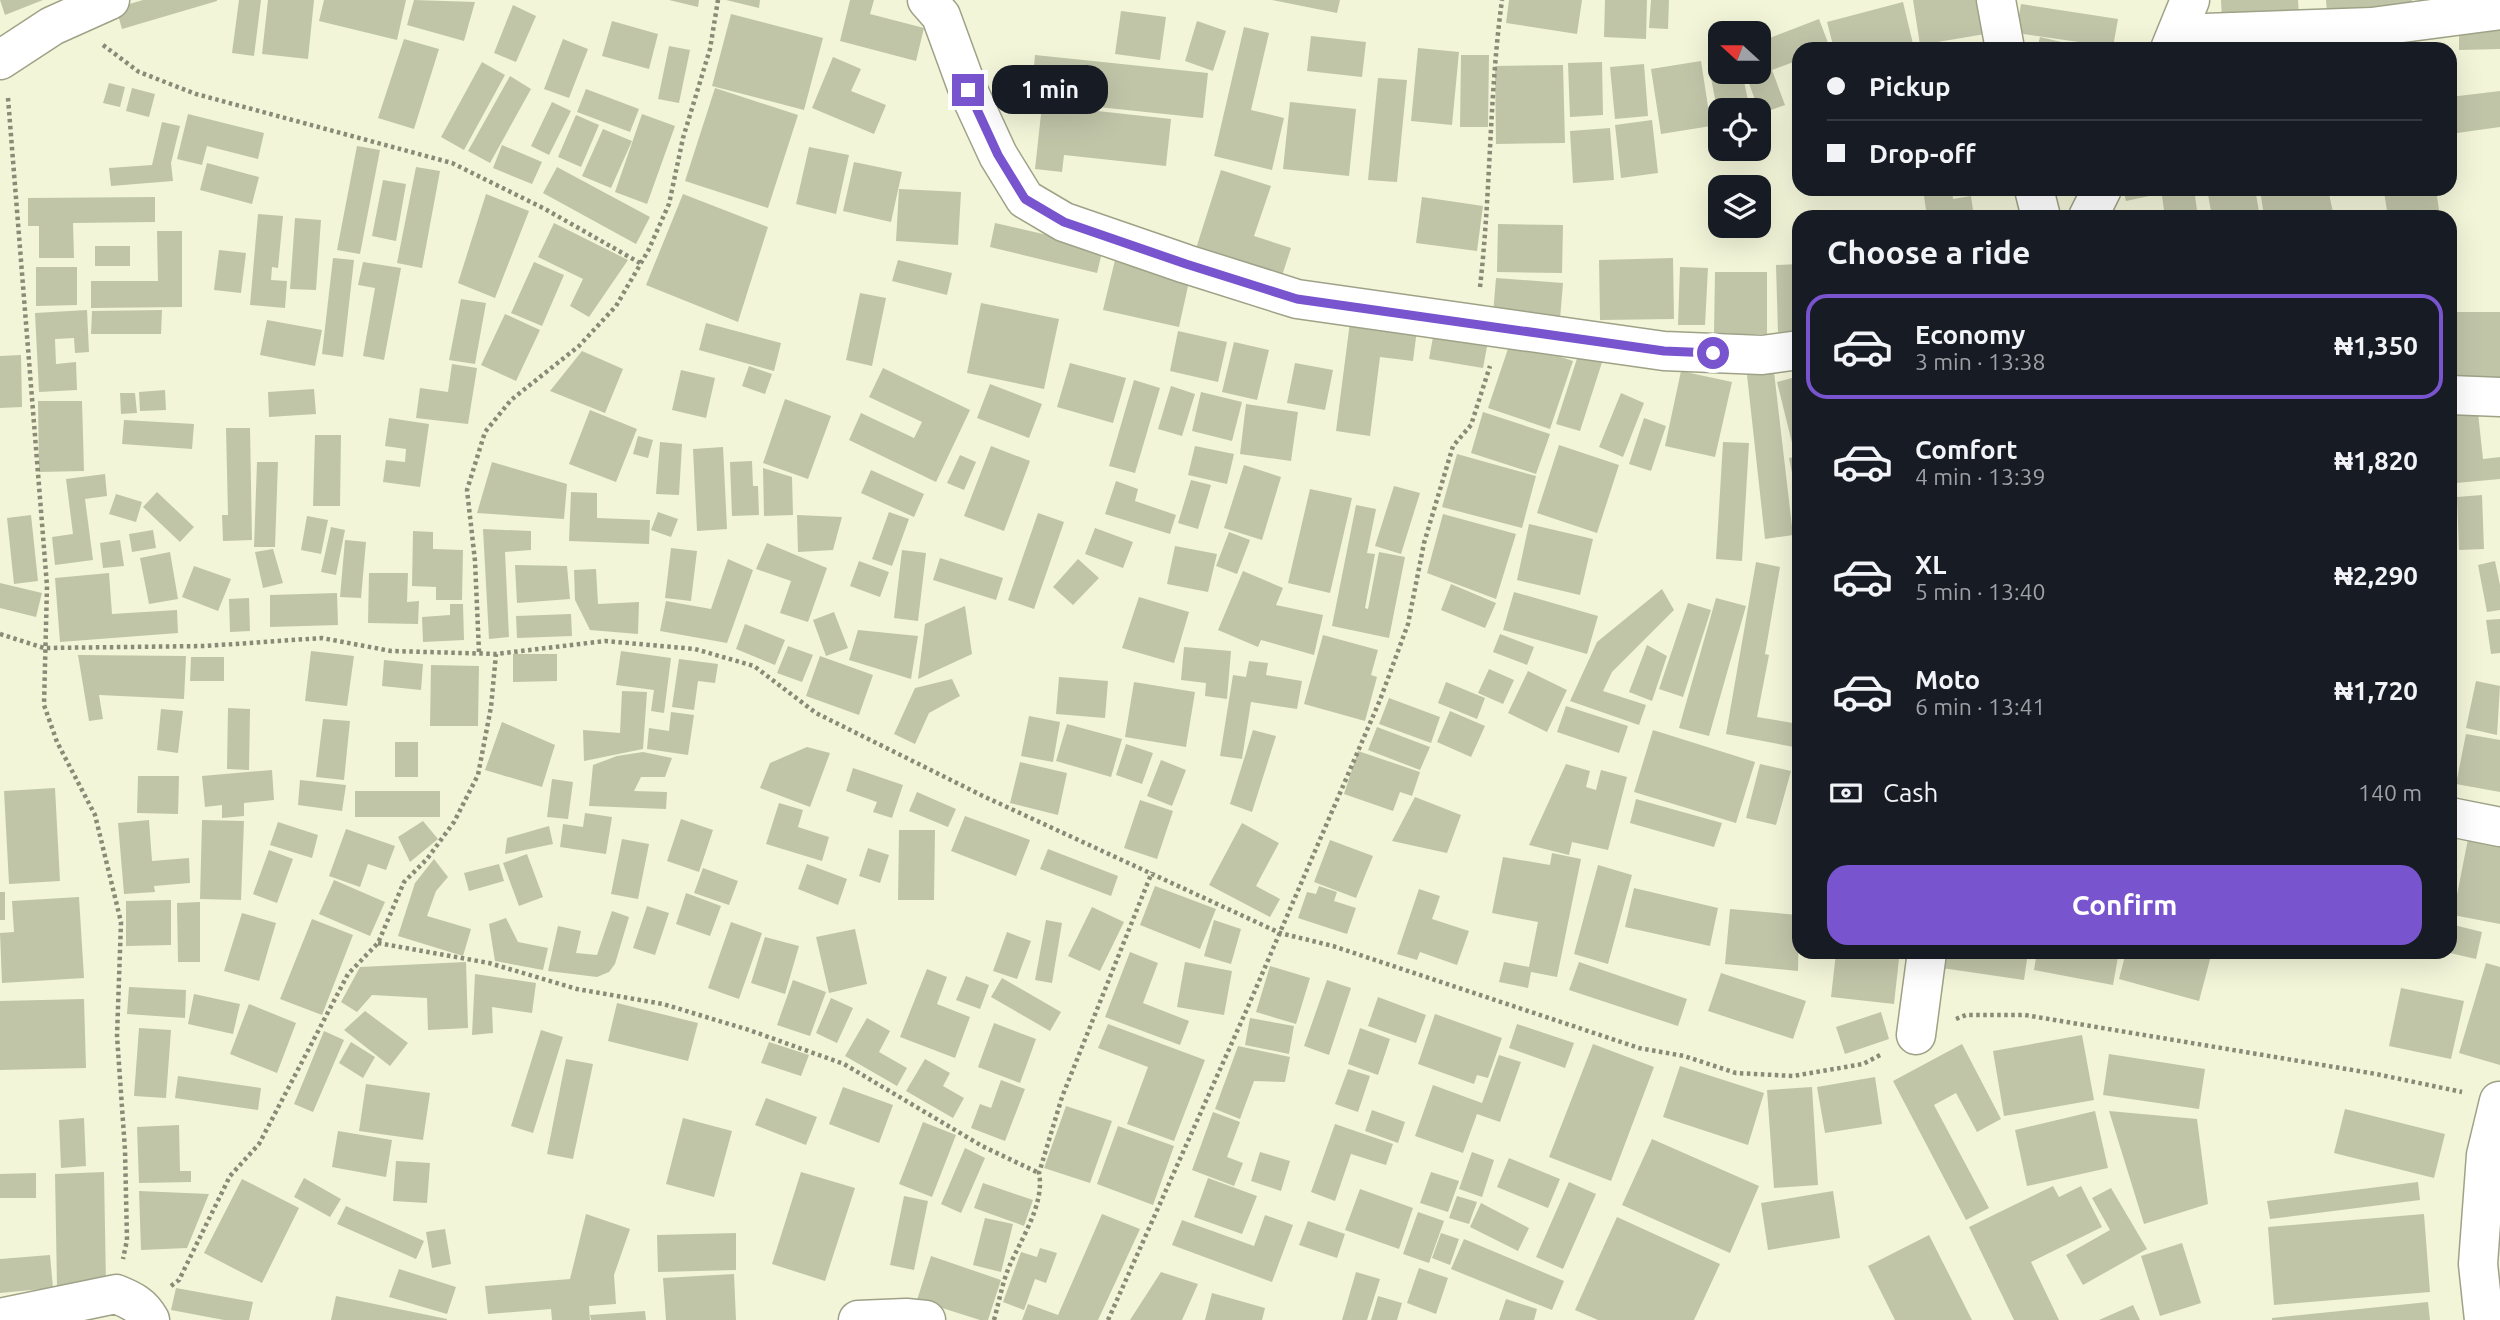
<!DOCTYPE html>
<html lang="en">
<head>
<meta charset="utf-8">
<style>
	:root { --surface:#171b24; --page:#20242c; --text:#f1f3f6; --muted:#9ea1a6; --line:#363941; --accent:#7854ce }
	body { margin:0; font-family:Ubuntu,sans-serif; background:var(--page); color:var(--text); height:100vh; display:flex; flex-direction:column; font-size:26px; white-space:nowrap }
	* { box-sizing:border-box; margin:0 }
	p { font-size:23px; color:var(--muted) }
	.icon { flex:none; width:38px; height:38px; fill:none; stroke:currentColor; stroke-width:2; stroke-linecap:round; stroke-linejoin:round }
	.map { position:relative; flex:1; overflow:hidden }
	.panel { position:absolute; left:1792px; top:210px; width:665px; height:749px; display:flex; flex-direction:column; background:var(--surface); border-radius:21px; box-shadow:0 7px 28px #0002 }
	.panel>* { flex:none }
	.hud { position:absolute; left:1792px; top:42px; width:665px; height:154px; border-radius:21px; box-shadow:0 7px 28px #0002; display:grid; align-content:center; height:154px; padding:0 35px; background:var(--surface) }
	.needle { width:46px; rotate:291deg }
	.buttons { position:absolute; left:1708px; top:21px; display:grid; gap:14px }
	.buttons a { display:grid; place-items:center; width:63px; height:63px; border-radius:14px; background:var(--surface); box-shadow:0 7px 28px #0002; font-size:35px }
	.end { position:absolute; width:32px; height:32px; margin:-16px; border:9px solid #7854ce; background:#fff; box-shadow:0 0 0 4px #fff }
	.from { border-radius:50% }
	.bubble { position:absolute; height:49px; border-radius:21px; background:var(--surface); box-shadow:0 7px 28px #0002; font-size:23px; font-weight:700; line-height:49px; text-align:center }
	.hud b { display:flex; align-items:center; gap:24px; height:66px; font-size:26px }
	.hud b+b { border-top:2px solid var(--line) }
	.hud i { width:18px; height:18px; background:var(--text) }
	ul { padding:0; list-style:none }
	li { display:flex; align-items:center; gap:21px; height:105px; margin:0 14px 10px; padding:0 21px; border:4px solid transparent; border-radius:21px }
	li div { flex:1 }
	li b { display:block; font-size:26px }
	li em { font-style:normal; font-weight:700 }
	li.active { border-color:var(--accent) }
	li>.icon { width:63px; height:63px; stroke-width:1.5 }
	h2 { padding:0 35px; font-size:32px; line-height:84px }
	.pay { display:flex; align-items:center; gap:18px; height:77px; padding:0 35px; font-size:26px }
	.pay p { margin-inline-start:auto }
	.action { display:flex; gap:14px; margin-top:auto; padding:14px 35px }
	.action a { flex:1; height:80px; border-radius:21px; background:var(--accent); color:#fff; font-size:28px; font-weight:700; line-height:80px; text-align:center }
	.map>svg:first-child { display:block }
	.building { fill:#c1c5a8 }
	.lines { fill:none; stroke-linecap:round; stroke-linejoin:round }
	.minor-casing { stroke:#9fa287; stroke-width:41 }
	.path { stroke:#898b77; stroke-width:4.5; stroke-dasharray:3.5 3.5; stroke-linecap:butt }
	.minor { stroke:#fff; stroke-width:38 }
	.route { stroke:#7854ce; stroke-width:9 }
</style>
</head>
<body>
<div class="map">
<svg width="2500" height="1320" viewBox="0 0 2500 1320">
	<rect width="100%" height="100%" fill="#f2f5d8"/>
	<path class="building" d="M0 0H43L5 15Z
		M143 0H217V1L122 29 116 8Z
		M239 0H261L254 56 232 53Z
		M268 0H314L308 59 262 54Z
		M324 0H406L397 40 319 21Z
		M414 0 475 2 464 41 407 25Z
		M669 0H699L698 7Z
		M726 0H760L759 8Z
		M850 0H874L870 14 924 28 916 61 840 41Z
		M1272 0H1340L1337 13Z
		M1509 0H1582L1577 34 1506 23Z
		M1605 0H1647L1646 39 1604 37Z
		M1651 0H1669L1668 29 1649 28Z
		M1913 0H1986L1991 33 1920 45Z
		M2221 0H2298L2299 16 2222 21Z
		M2326 0H2412L2413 7 2327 12Z
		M1903 2 1913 44 1894 49H1834L1827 22Z
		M2021 4 2118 19 2113 47 2016 33Z
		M513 5 536 16 516 62 494 53Z
		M1121 11 1166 17 1160 60 1115 54Z
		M731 14 823 38 804 110 712 86Z
		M2500 18V49L2459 50V19Z
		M1819 19 1830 48 1799 49V60L1772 70 1785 105 1760 114 1745 72H1759V42Z
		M612 21 658 34 649 69 602 56Z
		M1197 21 1226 31 1213 71 1185 61Z
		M1244 27 1269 33 1251 110 1284 118 1272 170 1214 156Z
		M2415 33 2417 49H2379L2378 37Z
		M1311 36 1366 42 1362 77 1307 71Z
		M2040 37 2087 48V49H2037Z
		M404 39 439 49 414 129 378 118Z
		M563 39 588 49 569 98 544 89Z
		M669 46 690 50 679 103 658 99Z
		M1418 48 1459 52 1452 125 1411 121Z
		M1035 55 1208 73 1203 118 1031 100Z
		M1461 55H1489L1488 127H1460Z
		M833 57 861 69 851 91 886 105 874 134 812 108Z
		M1701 61 1711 126 1661 134 1651 69Z
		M482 62 505 75 464 150 441 137Z
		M1602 62 1603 115 1570 117 1568 63Z
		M1644 64 1648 116 1615 119 1610 67Z
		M1563 65 1565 143 1496 144 1495 66Z
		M1720 65V72H1742L1750 110H1720L1719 119 1709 68Z
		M510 76 531 89 490 163 468 151Z
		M1378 78 1407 80 1397 182 1368 180Z
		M109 83 125 87 120 107 103 103Z
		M132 88 155 94 149 117 126 111Z
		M715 88 798 115 768 208 685 181Z
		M586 89 639 109 630 132 577 112Z
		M2500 91V127L2450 134V97Z
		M552 102 571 111 549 155 531 146Z
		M1290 102 1356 109 1349 176 1283 169Z
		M1042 105 1171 119 1166 166 1064 155 1062 172 1035 169Z
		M188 114 264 133 258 159 207 146 202 165 177 159Z
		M642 114 675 126 647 204 615 192Z
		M576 115 599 125 581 167 558 157Z
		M1652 120 1658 173 1621 178 1615 125Z
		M162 122 180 126 171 163 173 181 111 186 109 168 152 165Z
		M1610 128 1614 180 1573 183 1570 131Z
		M603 129 632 141 611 188 582 176Z
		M502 145 542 162 532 184 493 168Z
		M357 146 380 150 360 254 337 250Z
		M809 147 849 155 836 214 796 204Z
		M854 162 902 172 891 222 843 211Z
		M207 163 259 177 252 204 200 190Z
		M416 167 440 171 422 268 397 263Z
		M557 167 650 217 636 244 543 193Z
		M1221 170 1271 186 1254 236 1291 248 1279 285 1193 258Z
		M383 180 406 184 396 241 372 236Z
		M899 189 961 192 958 245 896 241Z
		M1923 189H1952L1953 199 1971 196 1974 217H1927Z
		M2123 189H2158L2159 194 2126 201Z
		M2161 189H2194L2198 217H2165Z
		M2207 189H2255L2260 217H2212Z
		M2260 189H2328L2334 217H2264Z
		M2411 189H2436L2440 217H2388L2384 192Z
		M486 194 529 211 495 298 458 283Z
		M683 194 768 227 738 322 646 285Z
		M155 197V222L73 223 74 258H39V226H28V198Z
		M1422 197 1483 206 1477 251 1416 243Z
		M258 214 283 216 278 268 272 267 271 280 287 281 285 308 250 305Z
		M295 218 321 220 316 290 290 289Z
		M554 223 628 260 589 317 570 306 583 279 538 257Z
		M995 223 1103 248 1097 273 990 247Z
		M1498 224 1563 225 1562 273 1497 272Z
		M157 231H182V307L91 308V281H158Z
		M95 246H130V266H95Z
		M219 250 246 253 241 293 214 290Z
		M333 258 354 260 343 357 322 354Z
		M1673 258 1674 319 1600 320 1599 260Z
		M898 260 952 273 947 295 892 281Z
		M1115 260 1190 277 1179 327 1103 310Z
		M363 262 401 268 384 360 363 356 375 288 358 285Z
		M534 262 564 275 542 326 511 313Z
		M1799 264V331L1778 332 1776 265Z
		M36 267H77V305L36 306Z
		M1680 267 1708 268 1705 325H1678Z
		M1715 272H1767V334H1714Z
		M1496 278 1563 283 1560 319 1493 314Z
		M860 293 886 298 872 366 846 360Z
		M461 299 486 303 475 364 449 360Z
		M981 303 1059 319 1044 389 967 373Z
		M87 310 89 352 75 353 74 338 55 339 56 364 76 362 77 390 39 392 35 313Z
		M162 310 161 334H91L92 311Z
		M2454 312H2500V378H2455Z
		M505 314 540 330 516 381 481 365Z
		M1351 314 1418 322 1413 361 1380 357 1370 436 1336 431Z
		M267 320 322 330 315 366 260 355Z
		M706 323 781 343 774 371 699 350Z
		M1435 326 1489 336 1483 368 1429 359Z
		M1178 331 1227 342 1218 382 1170 371Z
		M1511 340 1573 361 1550 429 1488 408Z
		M1234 342 1269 350 1257 400 1222 392Z
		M1581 346 1605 353 1580 431 1556 424Z
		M582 351 623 369 605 413 550 391Z
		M21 355 22 407 0 408V356Z
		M1070 363 1126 378 1113 423 1057 407Z
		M1295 363 1333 370 1325 410 1287 403Z
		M452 364 477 368 468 424 416 418 420 388 448 392Z
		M749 366 772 374 765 394 742 386Z
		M883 368 970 410 936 482 849 440 861 413 914 438 922 422 869 397Z
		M681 370 715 378 706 418 672 410Z
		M1681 371 1732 382 1715 457 1665 446Z
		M1774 372 1793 535 1765 539 1747 375Z
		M1799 376V450L1794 451 1777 382Z
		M1134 380 1160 388 1135 473 1109 466Z
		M990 384 1042 404 1029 438 977 418Z
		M1171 386 1195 394 1182 436 1158 429Z
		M314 389 316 414 269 417 268 392Z
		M165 390 166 410 140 411 139 392Z
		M1201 392 1242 402 1232 441 1192 431Z
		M120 393H135L137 413 121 414Z
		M1621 393 1644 403 1623 457 1599 447Z
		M785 399 831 416 808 479 763 463Z
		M38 401H82L84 471 39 472Z
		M1246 404 1298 412 1291 461 1240 454Z
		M590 410 637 429 616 482 569 464Z
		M1483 412 1550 434 1536 474 1471 453Z
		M2478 413 2483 459 2500 457V479L2456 483 2450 416Z
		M389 418 429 424 420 487 383 482 386 460 405 462 406 449 385 446Z
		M1644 418 1666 426 1651 471 1629 464Z
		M124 420 194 424 192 449 122 444Z
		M226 428H250L252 540 223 541 222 515H228Z
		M315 435H341L340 506H313Z
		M638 436 653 440 648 458 633 454Z
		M660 442 682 444 679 495 656 494Z
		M1723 442 1749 443 1742 561 1716 559Z
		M1559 445 1619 465 1597 533 1537 513Z
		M991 446 1030 461 1004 531 964 516Z
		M1195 446 1234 454 1227 484 1188 475Z
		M723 447 727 529 697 531 693 449Z
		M1457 454 1536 476 1522 528 1442 507Z
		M960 455 976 462 964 490 947 483Z
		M1799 456V503H1798L1789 458Z
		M752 461 753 486H758L759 515 732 516 730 462Z
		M257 462H278L275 547H254Z
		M492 462 567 484 564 519 477 513Z
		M1244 465 1281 477 1262 540 1224 528Z
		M763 468 792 477 793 515 764 516Z
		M871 470 924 494 914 517 861 493Z
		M105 474 107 496 85 499 93 560 55 565 52 537 73 534 66 479Z
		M1191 480 1211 485 1198 529 1178 523Z
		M1116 481 1138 489 1135 501 1176 515 1170 534 1105 514Z
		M1394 486 1420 493 1401 554 1375 546Z
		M1310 489 1352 498 1330 593 1288 583Z
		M157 492 194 527 180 542 143 507Z
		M571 492 597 493V518L650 520 649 544 569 541Z
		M116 494 142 502 136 522 109 514Z
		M2482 495 2484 549 2459 550 2457 497Z
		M1356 505 1376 509 1367 553 1375 554 1365 608 1368 609 1379 552 1405 557 1389 638 1332 626Z
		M658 512 678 519 671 537 651 530Z
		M889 512 909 519 892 566 872 559Z
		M1038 513 1064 522 1034 609 1008 600Z
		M1443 514 1516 534 1496 599 1427 573Z
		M31 515 38 581 14 584 7 518Z
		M797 515 842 517 833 550 798 552Z
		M307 516 328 520 321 554 301 550Z
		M1529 524 1593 539 1580 595 1517 580Z
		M331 527 345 530 336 575 321 572Z
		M1095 528 1133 542 1123 568 1085 554Z
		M483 529 531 531V550L505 552 509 637 489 639Z
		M153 530 156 548 132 552 129 534Z
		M413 531 433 532V549L463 550 462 600H436V587L412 586Z
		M1229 532 1250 540 1237 574 1216 566Z
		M120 540 124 566 103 568 100 543Z
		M345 540 366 542 361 598 340 597Z
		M767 543 827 568 808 622 780 613 791 581 756 569Z
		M1175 546 1217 554 1208 592 1167 584Z
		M671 548 697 551 691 601 665 598Z
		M273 549 283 583 263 588 255 552Z
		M902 550 926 553 918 621 894 618Z
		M170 552 178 599 149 604 140 558Z
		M940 558 1003 578 996 600 933 580Z
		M728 559 753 570 727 643 660 631 666 601 711 609Z
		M1078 559 1099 578 1073 605 1053 587Z
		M859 561 889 572 880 597 850 586Z
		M2495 561 2500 585V610L2487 612 2478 565Z
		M1756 562 1780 567 1765 654 1769 655 1757 717 1799 724V748L1726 734Z
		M515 565 567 566 570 599 517 603Z
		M194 566 231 579 218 611 182 597Z
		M2450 567H2453L2457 661H2450Z
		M596 569 598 604 639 602 638 634 590 630 575 600 574 570Z
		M1243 571 1283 588 1276 605 1323 615 1314 655 1261 640 1258 647 1218 630Z
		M109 573 112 614 177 610 178 633 60 642 55 578Z
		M369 573H408L407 602 419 601 418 624 368 623Z
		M0 583 42 593 36 617 0 608Z
		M1451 584 1496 603 1485 628 1441 610Z
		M1662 589 1674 610 1612 672 1603 691 1646 705 1639 725 1570 701 1597 642Z
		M1514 592 1598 616 1587 654 1503 630Z
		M337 593 338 625 270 627V595Z
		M1139 597 1189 612 1174 663 1122 648Z
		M249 598 250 631 230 632 229 599Z
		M1716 598 1746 606 1709 736 1679 728Z
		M1688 603 1711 610 1683 697 1659 689Z
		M450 604H463L464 640 423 642 422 617 450 615Z
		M965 606 972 654 918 679 925 624Z
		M834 612 848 648 826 656 813 620Z
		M571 614 572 636 517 638 516 616Z
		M2500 619V653L2491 654 2486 620Z
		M745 624 785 640 775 665 736 649Z
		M858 630 918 636 911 679 849 660Z
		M1500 634 1534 647 1527 665 1493 652Z
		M1323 635 1378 650 1371 675 1377 677 1365 721 1304 704Z
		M1647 645 1667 656 1652 701 1629 692Z
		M788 646 813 655 802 682 777 673Z
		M1184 647 1231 651 1227 699 1205 696 1206 683 1181 680Z
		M311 651 354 656 347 706 305 701Z
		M621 651 671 658 664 713 651 711 654 690 616 685Z
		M513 654H557V681L513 682Z
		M78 655 186 656 184 699 99 695 103 719 89 721Z
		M820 656 873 675 859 715 806 696Z
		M191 657H224V681H190Z
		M679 659 718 664 715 683 698 681 694 710 672 707Z
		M384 660 423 664 421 690 382 686Z
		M1249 661 1268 663 1266 675 1302 681 1297 709 1251 702 1242 759 1220 756 1233 675 1246 677Z
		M431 665 479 666 478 726H430Z
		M1489 669 1514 680 1503 704 1478 693Z
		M1528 671 1567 690 1547 732 1508 713Z
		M1059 677 1108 681 1105 718 1056 714Z
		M952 679 960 696 929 713 915 744 894 734 915 688Z
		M2476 681 2500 686 2497 735 2466 728Z
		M1134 682 1195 692 1186 747 1125 737Z
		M1446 682 1485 698 1477 719 1438 703Z
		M622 691 647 692 643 749 584 761 583 730 620 733Z
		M1389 698 1440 717 1431 743 1379 724Z
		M1566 706 1628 726 1619 753 1557 732Z
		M228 708 250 709 249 770 227 769Z
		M161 709 183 711 178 753 157 750Z
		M1450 711 1485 726 1471 757 1437 742Z
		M671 712 694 715 688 755 647 749 649 728 669 731Z
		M1029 716 1060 722 1053 762 1021 756Z
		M323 719 350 721 344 780 316 777Z
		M502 722 555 745 542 787 485 770Z
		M1067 724 1122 739 1111 777 1056 761Z
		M1377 727 1430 747 1420 770 1368 750Z
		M1253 730 1276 736 1252 812 1230 804Z
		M1653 730 1755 762 1736 823 1634 792Z
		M2466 734 2500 740V792L2456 784Z
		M395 742H418V777H395Z
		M1126 744 1153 753 1142 784 1116 775Z
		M807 747 830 753 810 807 760 788 770 763Z
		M1358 751 1420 772 1412 796 1400 792 1393 811 1344 794Z
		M643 752 672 758 665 777H641L634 791 667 792 666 809 589 806 593 765 617 756Z
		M1161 760 1186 770 1172 806 1147 796Z
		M1020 762 1067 773 1058 815 1010 803Z
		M1566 764 1590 771 1586 787 1596 790 1601 770 1627 777 1608 850 1572 842 1569 855 1529 845Z
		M1760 764 1791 771 1776 825 1746 818Z
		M853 768 903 785 892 818 873 812 877 802 846 791Z
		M272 770 274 800 244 803V816L222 818V805L205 807 202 776Z
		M138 776H179L178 814 137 813Z
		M552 779 573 782 568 819 547 817Z
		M300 780 346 785 342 811 298 805Z
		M55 788 60 881 9 884 4 791Z
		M355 791H440V817H355Z
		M917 792 956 809 948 827 909 811Z
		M1415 797 1461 815 1447 853 1392 841Z
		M1636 799 1722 823 1714 847 1630 823Z
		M1140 800 1173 811 1157 859 1124 848Z
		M779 803 803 810 798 827 829 837 822 861 766 844Z
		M585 813 612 817 606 854 560 847 563 824 583 827Z
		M965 816 1030 840 1016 876 951 851Z
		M681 819 713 830 699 872 667 861Z
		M149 820 152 861 189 858 190 883 154 886 155 892 124 894 118 823Z
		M202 820 244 821 241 900 200 899Z
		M423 821 438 839 410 862 398 837Z
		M278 822 318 835 312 858 270 845Z
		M1242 823 1279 843 1256 886 1280 899 1270 917 1209 885Z
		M549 826 553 844 505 854 507 838Z
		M346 829 395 846 386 870 368 864 360 887 329 876Z
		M899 830H935L934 900H898Z
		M2469 834 2500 840V924L2453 915Z
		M622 839 649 844 638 899 611 894Z
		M1330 840 1373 856 1356 898 1314 882Z
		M868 848 889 855 880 883 859 876Z
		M1048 849 1118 876 1111 896 1040 869Z
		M269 850 293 859 277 903 253 894Z
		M1552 853 1581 859 1557 977 1531 972 1528 988 1499 982 1504 962 1529 967 1538 922 1492 913 1503 857 1550 865Z
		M527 854 543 897 519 906 503 863Z
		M434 859 448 877 436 891 427 916 471 929 463 956 398 936 415 883Z
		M499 864 504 881 469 891 464 873Z
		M807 864 847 879 838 905 798 889Z
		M1598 865 1632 875 1608 964 1574 954Z
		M703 868 738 881 729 905 694 893Z
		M334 880 385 902 370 936 319 914Z
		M1155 886 1216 909 1200 949 1140 925Z
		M1319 886 1337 892 1334 901 1356 908 1347 934 1298 918 1307 892 1316 894Z
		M1634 888 1718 908 1710 946 1625 927Z
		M1419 889 1440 896 1432 919 1469 931 1457 965 1420 952 1417 960 1397 954Z
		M0 892H5V920H0Z
		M686 893 721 906 710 936 676 924Z
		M79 897 84 978 2 983 0 933 14 932 12 901Z
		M171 900V945L126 946V901Z
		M200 902V962H178L177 903Z
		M647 906 669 913 655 955 633 948Z
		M1092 907 1124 922 1100 971 1068 956Z
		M1730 909 1799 915 1798 971 1725 964Z
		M612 911 629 917 615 964 609 972 597 977 548 971 558 926 581 931 576 953 597 955Z
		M242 913 276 923 259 981 224 971Z
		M506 918 518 942 548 948 543 970 495 961 489 924Z
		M312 919 353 935 322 1015 280 999Z
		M1046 920 1062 923 1052 983 1035 980Z
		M1214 920 1241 929 1231 964 1204 956Z
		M731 922 762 933 739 999 708 988Z
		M2450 924 2482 932 2476 959 2450 953Z
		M855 929 867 984 829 993 816 937Z
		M1007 932 1031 941 1017 979 993 971Z
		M765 937 799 946 785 994 751 983Z
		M1130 952 1158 963 1143 1003 1189 1021 1180 1045 1105 1017Z
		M1938 952H2028L2024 980 1935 967Z
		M2037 952H2090L2118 957 2113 985 2034 970Z
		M2126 952H2212L2199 1001 2119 979Z
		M1836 953 1899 959 1894 1004 1831 997Z
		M466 962 468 1028 428 1030 427 998 372 995 357 1012 341 1002 360 967Z
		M1185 962 1232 971 1224 1015 1177 1007Z
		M1579 962 1687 999 1678 1026 1569 990Z
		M2486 963 2500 967V1065L2459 1053Z
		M1270 966 1310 978 1296 1024 1256 1012Z
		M927 969 947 977 937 1004 970 1017 955 1058 900 1037Z
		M1721 973 1806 1001 1793 1039 1708 1011Z
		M475 974 536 983 532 1013 492 1007 493 1033 472 1035Z
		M966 976 989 985 980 1009 956 1000Z
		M1002 978 1061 1012 1050 1031 991 997Z
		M793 980 826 992 810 1036 777 1025Z
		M1327 980 1351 988 1329 1055 1304 1046Z
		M129 987 186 990 185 1018 127 1014Z
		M2401 988 2464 1001 2451 1059 2389 1046Z
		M194 994 240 1004 233 1034 188 1024Z
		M1378 997 1426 1015 1416 1043 1368 1026Z
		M831 998 853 1008 837 1043 816 1033Z
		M84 999 86 1068 0 1070V1001Z
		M617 1003 698 1023 688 1061 608 1041Z
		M249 1004 296 1023 277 1073 230 1054Z
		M365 1011 408 1043 390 1066 344 1030Z
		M1881 1012 1889 1039 1845 1054 1836 1027Z
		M1435 1014 1502 1038 1488 1078 1477 1075 1474 1084 1418 1064Z
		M867 1018 890 1031 879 1052 907 1068 897 1086 845 1056Z
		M1250 1018 1294 1026 1289 1054 1245 1045Z
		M994 1023 1036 1039 1020 1083 978 1067Z
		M1108 1024 1205 1060 1174 1141 1127 1124 1148 1067 1098 1048Z
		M1517 1024 1574 1043 1565 1068 1509 1048Z
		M139 1028 171 1030 166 1098 134 1096Z
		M1360 1028 1390 1039 1378 1075 1348 1064Z
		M541 1030 563 1037 533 1133 511 1126Z
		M324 1031 344 1040 313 1112 294 1104Z
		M2082 1035 2094 1100 2004 1116 1993 1051Z
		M351 1042 375 1057 363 1078 339 1063Z
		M769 1042 809 1055 801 1076 761 1063Z
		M1593 1044 1654 1067 1611 1181 1549 1157Z
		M1962 1044 2001 1119 1977 1132 1956 1093 1934 1105 1989 1208 1966 1220 1893 1081Z
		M1238 1046 1290 1057 1285 1082 1254 1081 1240 1119 1215 1109Z
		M2109 1054 2205 1069 2199 1109 2103 1095Z
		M1499 1055 1521 1062 1500 1122 1477 1114 1463 1153 1415 1136 1433 1085 1482 1103Z
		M566 1059 593 1064 573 1159 547 1154Z
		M925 1059 950 1073 943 1086 964 1098 953 1118 906 1091Z
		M1680 1066 1764 1093 1748 1145 1663 1117Z
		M1348 1069 1370 1076 1358 1112 1335 1104Z
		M178 1076 261 1088 258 1110 175 1098Z
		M1875 1077 1882 1124 1825 1133 1817 1087Z
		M1001 1080 1025 1089 1005 1141 971 1128 980 1104 991 1108Z
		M366 1084 430 1093 423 1140 359 1131Z
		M843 1087 893 1105 879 1143 829 1124Z
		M1812 1087 1818 1185 1774 1188 1767 1090Z
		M766 1098 817 1117 806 1145 755 1125Z
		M1066 1106 1112 1121 1090 1183 1044 1168Z
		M2345 1109 2445 1134 2434 1178 2334 1153Z
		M1372 1110 1405 1122 1398 1143 1365 1131Z
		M2095 1111 2108 1168 2027 1186 2015 1130Z
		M2109 1111 2197 1119 2208 1204 2144 1224Z
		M1213 1112 1240 1122 1227 1157 1243 1163 1234 1186 1192 1170Z
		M84 1118 86 1166 61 1168 59 1120Z
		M683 1118 732 1131 714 1197 666 1184Z
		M923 1122 956 1135 932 1197 899 1184Z
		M1335 1124 1393 1144 1386 1165 1351 1154 1335 1201 1311 1192Z
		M179 1125 180 1171H191V1182L139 1183 137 1127Z
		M1118 1126 1174 1146 1153 1205 1097 1184Z
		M338 1131 392 1140 386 1177 332 1167Z
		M1652 1139 1759 1186 1730 1253 1622 1205Z
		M965 1148 985 1158 961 1213 941 1204Z
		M1260 1152 1290 1161 1281 1191 1251 1181Z
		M1472 1152 1494 1160 1482 1197 1459 1189Z
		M1509 1158 1560 1179 1548 1208 1497 1187Z
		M396 1161 430 1163 427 1203 393 1201Z
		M104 1172 106 1285 57 1287 55 1174Z
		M801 1172 855 1188 825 1281 772 1264Z
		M1431 1172 1459 1181 1448 1212 1420 1203Z
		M36 1173V1198H0V1174Z
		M304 1178 341 1199 330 1217 294 1197Z
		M1208 1178 1257 1196 1242 1234 1194 1217Z
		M242 1179 299 1208 262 1283 204 1253Z
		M1569 1182 1596 1194 1563 1269 1536 1257Z
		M2418 1182 2420 1200 2270 1219 2267 1201Z
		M983 1183 1033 1200 1024 1226 974 1208Z
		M2053 1186 2059 1197 2081 1186 2102 1227 2031 1262 2059 1320H2014L1969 1227Z
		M2111 1188 2147 1249 2083 1285 2066 1255 2110 1230 2092 1198Z
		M1360 1189 1413 1208 1399 1249 1345 1230Z
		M139 1191 209 1194 187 1248 141 1250Z
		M1833 1191 1840 1238 1768 1250 1761 1203Z
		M904 1196 928 1201 914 1270 890 1265Z
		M1457 1196 1477 1202 1469 1224 1449 1218Z
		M1481 1203 1529 1228 1518 1251 1470 1227Z
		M346 1206 424 1241 416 1259 337 1224Z
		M1418 1212 1444 1221 1429 1263 1403 1254Z
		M586 1214 630 1229 614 1275 616 1304 589 1306 590 1320H552L551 1309 488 1314 485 1286 570 1279Z
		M1102 1214 1140 1229 1098 1320H1022L1028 1304 1058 1315Z
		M2424 1214 2430 1292 2274 1305 2268 1227Z
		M1265 1215 1293 1225 1272 1282 1172 1245 1182 1220 1254 1246Z
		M1617 1217 1720 1264 1694 1320H1598L1575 1310Z
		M985 1218 1013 1224 1001 1272 973 1265Z
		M1308 1221 1345 1234 1337 1258 1299 1245Z
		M445 1229 451 1264 432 1268 426 1232Z
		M736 1233V1270L658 1272 657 1235Z
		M1441 1233 1459 1239 1450 1265 1432 1258Z
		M1929 1235 1972 1320H1895L1868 1266Z
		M1464 1239 1564 1281 1552 1310 1451 1269Z
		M2182 1243 2201 1303 2160 1316 2141 1256Z
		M1040 1248 1057 1253 1046 1283 1035 1279 1024 1310 1003 1302 1021 1252 1037 1257Z
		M50 1255 53 1288 0 1293V1259Z
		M931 1256 1001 1280 988 1320H980L917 1300Z
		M1419 1268 1448 1278 1436 1314 1407 1303Z
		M399 1269 456 1287 447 1314 389 1297Z
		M1161 1272 1198 1284 1182 1320H1130Z
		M1356 1272 1380 1279 1367 1320H1342Z
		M734 1274 736 1320H666L663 1278Z
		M176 1288 253 1302 249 1320H224L171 1310Z
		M1212 1293 1265 1308 1262 1320H1205Z
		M336 1296 447 1319V1320H331Z
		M1378 1296 1402 1303 1397 1320H1371Z
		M1506 1299 1537 1309 1534 1320H1499Z
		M2428 1302 2430 1320H2272V1318Z
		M2133 1305 2140 1320H2099Z
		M645 1311 646 1320H591L590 1315Z"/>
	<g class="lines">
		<g class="minor-casing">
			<path id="minor" d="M927 0 941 16 968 90 998 155 1025 199 1064 222 1186 264 1297 299 1664 351 1762 355 1799 350
				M1996 0 2005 49
				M2177 34 2372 27 2500 10
				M2170 49 2190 0
				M0 60 52 26 110 0
				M2034 189 2041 217
				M2088 217 2102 189
				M2450 395 2500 397
				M2450 817 2500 827
				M1916 1035 1927 952
				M0 1318 116 1294C131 1300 142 1305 150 1320
				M858 1320 906 1318 926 1320
				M2484 1320 2478 1264 2486 1155 2499 1101"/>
		</g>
		<path class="path" d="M103 45 139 72 196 94 452 163 545 209 640 263
			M8 98 47 586 44 705 57 742 95 815 121 922 117 1036 125 1150 127 1240 123 1259
			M1480 287C1491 191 1489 95 1502 0
			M0 634 44 648 205 646 322 638 391 651 496 654 605 641 695 649 754 666 816 713 983 796 1280 933 1333 946 1639 1048 1684 1056 1736 1073 1793 1076 1863 1064 1882 1054
			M479 652 475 561 467 490 485 432 511 400 579 346 616 306 648 251 669 204 683 138 710 49 718 0
			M378 943 489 963 577 989 663 1004 749 1030 844 1064 982 1146 1039 1173
			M1956 1019 1966 1015H2025L2376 1074 2462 1092
			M171 1286 179 1280 230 1176 259 1144 348 974 378 943 404 882 427 859 454 822 478 775 491 707 496 654
			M994 1320C999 1302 1002 1284 1009 1267 1021 1239 1045 1204 1039 1173L1062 1097 1152 872
			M1108 1320 1247 1009 1380 700 1408 624 1424 543 1453 446 1471 425 1490 366"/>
		<use href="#minor" class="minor"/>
	</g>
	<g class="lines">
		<path class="route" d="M968 90 998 155 1025 199 1064 222 1186 264 1297 299 1664 351 1713 353"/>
	</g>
</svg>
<div class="buttons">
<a><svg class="needle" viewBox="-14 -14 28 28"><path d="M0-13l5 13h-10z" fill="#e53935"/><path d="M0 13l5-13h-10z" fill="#9ea1a6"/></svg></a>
<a><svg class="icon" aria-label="locate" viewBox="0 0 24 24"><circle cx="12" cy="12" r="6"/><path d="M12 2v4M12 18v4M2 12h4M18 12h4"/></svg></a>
<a><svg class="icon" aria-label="layers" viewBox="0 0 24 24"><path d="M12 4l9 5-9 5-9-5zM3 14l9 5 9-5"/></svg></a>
</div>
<i class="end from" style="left:1713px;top:353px"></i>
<i class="end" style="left:968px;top:90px"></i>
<div class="bubble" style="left:992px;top:65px;width:116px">1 min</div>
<div class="hud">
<b><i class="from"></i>Pickup</b>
<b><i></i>Drop-off</b>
</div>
<section class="panel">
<h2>Choose a ride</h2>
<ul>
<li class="active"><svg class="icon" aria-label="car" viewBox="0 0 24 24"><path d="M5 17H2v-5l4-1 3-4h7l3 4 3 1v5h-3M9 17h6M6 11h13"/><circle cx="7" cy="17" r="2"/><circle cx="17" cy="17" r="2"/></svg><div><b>Economy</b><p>3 min · 13:38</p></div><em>₦1,350</em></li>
<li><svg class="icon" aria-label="car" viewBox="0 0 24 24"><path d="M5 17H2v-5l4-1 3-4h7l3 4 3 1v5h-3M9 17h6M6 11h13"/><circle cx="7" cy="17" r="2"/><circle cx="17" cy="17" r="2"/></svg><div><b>Comfort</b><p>4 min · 13:39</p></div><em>₦1,820</em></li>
<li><svg class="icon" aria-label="car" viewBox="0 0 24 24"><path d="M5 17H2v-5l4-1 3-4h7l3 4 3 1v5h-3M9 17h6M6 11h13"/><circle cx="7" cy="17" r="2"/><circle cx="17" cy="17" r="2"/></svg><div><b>XL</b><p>5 min · 13:40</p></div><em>₦2,290</em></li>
<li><svg class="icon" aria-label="car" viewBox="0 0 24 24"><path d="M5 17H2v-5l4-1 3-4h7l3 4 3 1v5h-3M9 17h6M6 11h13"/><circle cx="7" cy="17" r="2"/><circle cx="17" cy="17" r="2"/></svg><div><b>Moto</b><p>6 min · 13:41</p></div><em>₦1,720</em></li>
</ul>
<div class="pay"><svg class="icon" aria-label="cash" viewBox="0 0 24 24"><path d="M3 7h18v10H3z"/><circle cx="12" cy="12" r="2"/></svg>Cash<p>140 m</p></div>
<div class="action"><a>Confirm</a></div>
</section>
</div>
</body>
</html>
